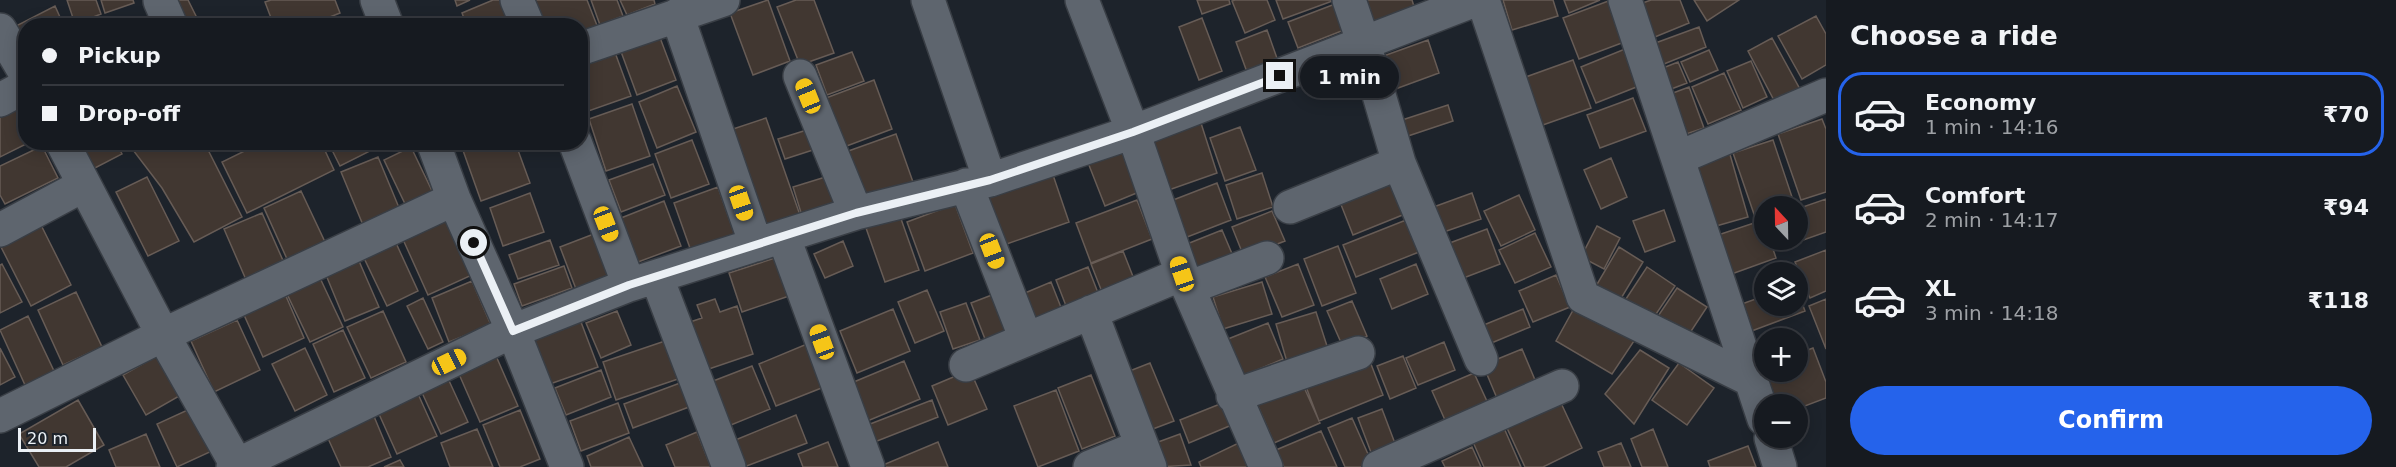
<!DOCTYPE html>
<html lang="en">
<head>
<meta charset="utf-8">
<style>
	:root { --surface:#161a20; --page:#1f2329; --text:#f1f3f6; --muted:#9ea1a5; --line:#35383e; --accent:#2563eb }
	body { margin:0; font-family:"DejaVu Sans",sans-serif; background:var(--page); color:var(--text); height:100vh; display:flex; flex-direction:column; font-size:22px; white-space:nowrap }
	* { box-sizing:border-box; margin:0 }
	p { font-size:20px; color:var(--muted) }
	.icon { flex:none; width:33px; height:33px; fill:none; stroke:currentColor; stroke-width:2; stroke-linecap:round; stroke-linejoin:round }
	.map { position:relative; flex:1; overflow:hidden }
	.details { display:flex; flex-direction:column; background:var(--surface); width:570px }
	.details>* { flex:none }
	.guide { position:absolute; left:18px; top:18px; width:570px; height:132px; border-radius:24px; box-shadow:0 3px 15px #0003,0 0 0 2px var(--line); display:grid; align-content:center; height:132px; padding:0 24px; background:var(--surface) }
	.needle { width:39px; rotate:338deg }
	.fabs { position:absolute; left:1754px; top:196px; display:grid; gap:12px }
	.fabs a { display:grid; place-items:center; width:54px; height:54px; border-radius:50%; background:var(--surface); box-shadow:0 3px 15px #0003,0 0 0 2px var(--line); font-size:30px }
	.scale { position:absolute; left:18px; bottom:15px; width:78px; box-sizing:border-box; padding-left:6px; border:3px solid #ebf0f5; border-top:0; font-size:16px; line-height:21px; white-space:nowrap; color:#ebf0f5; -webkit-text-stroke:4px #1d232b; paint-order:stroke }
	.end { position:absolute; width:27px; height:27px; margin:-14px; border:8px solid #ebf0f5; background:#111; box-shadow:0 0 0 3px #111 }
	.from { border-radius:50% }
	.bubble { position:absolute; height:42px; border-radius:21px; background:var(--surface); box-shadow:0 3px 15px #0003,0 0 0 2px var(--line); font-size:20px; font-weight:700; line-height:42px; text-align:center }
	.car { position:absolute; width:18px; height:36px; margin:-18px -9px; border-radius:8px; box-shadow:0 0 4px 2px #0007; background:linear-gradient(#f5c518 24%,#345 0 40%,#f5c518 0 76%,#345 0 86%,#f5c518 0) }
	.guide b { display:flex; align-items:center; gap:21px; height:57px; font-size:22px }
	.guide b+b { border-top:2px solid var(--line) }
	.guide i { width:15px; height:15px; background:var(--text) }
	ul { padding:0; list-style:none }
	li { display:flex; align-items:center; gap:18px; height:84px; margin:0 12px 9px; padding:0 12px; border:3px solid transparent; border-radius:24px }
	li div { flex:1 }
	li b { display:block; font-size:22px }
	li em { font-style:normal; font-weight:700 }
	li.selected { border-color:var(--accent) }
	li>.icon { width:54px; height:54px; stroke-width:1.5 }
	h2 { padding:0 24px; font-size:27px; line-height:72px }
	.action { display:flex; gap:12px; margin-top:auto; padding:12px 24px }
	.action a { flex:1; height:69px; border-radius:36px; background:var(--accent); color:#fff; font-size:24px; font-weight:700; line-height:69px; text-align:center }
	main { display:flex; flex:1; min-height:0 }
	.map>svg:first-child { display:block }
	.building { fill:#413731; stroke:#675c56; stroke-width:1.5 }
	.lines { fill:none; stroke-linecap:round; stroke-linejoin:round }
	.minor-casing { stroke:#393e45; stroke-width:36 }
	.minor { stroke:#5e656e; stroke-width:33 }
	.route { stroke:#ebf0f5; stroke-width:8 }
</style>
</head>
<body>
<main>
<div class="map">
<svg width="1826" height="467" viewBox="0 0 1826 467">
	<rect width="100%" height="100%" fill="#1d232b"/>
	<path class="building" d="M67 0H96L101 14 75 24Z
		M101 0H133L134 3 105 13Z
		M178 0H188L201 26H178L167 6Z
		M271 0H335L340 13 307 26H274L265 2Z
		M455 0H470L457 6Z
		M493 0H502L513 26H467L462 13Z
		M535 0H587L598 28 580 35V26H545Z
		M591 0H617L623 16 600 25Z
		M620 0H654L655 4 627 15Z
		M768 0 790 61 753 75 730 13Z
		M796 0H814L834 53 800 65 777 7Z
		M1197 0H1229L1230 4 1202 14Z
		M1235 0H1267L1275 20 1245 33 1232 1Z
		M1276 0H1335L1283 19Z
		M1362 0H1412L1416 13 1371 28Z
		M1503 0H1553L1558 16 1512 30Z
		M1564 0H1600L1569 13Z
		M1611 0 1627 41 1579 59 1563 18Z
		M1651 0H1680L1689 23 1650 39 1637 5Z
		M1694 0H1739L1707 21Z
		M1335 4 1344 30 1298 48 1288 22Z
		M55 6 64 26H26V50L14 27Z
		M1816 16 1826 34V65L1802 79 1778 36Z
		M1202 18 1222 71 1199 80 1179 27Z
		M1699 27 1706 47 1659 66 1650 45Z
		M1267 30 1278 61 1247 72 1236 42Z
		M659 35 676 80 637 95 620 49Z
		M1772 38 1801 91 1776 104 1748 51Z
		M1428 40 1439 73 1390 91 1378 58Z
		M613 47 631 96 580 114V59Z
		M1625 49 1639 86 1596 103 1581 67Z
		M1709 50 1718 70 1690 82 1681 62Z
		M852 52 864 81 827 95 816 65Z
		M1573 60 1591 108 1540 126 1523 78Z
		M1751 61 1767 97 1743 108 1727 71Z
		M1678 62 1687 83 1666 91 1658 70Z
		M1724 73 1741 110 1708 124 1692 87Z
		M874 80 892 129 844 147 826 98Z
		M677 86 696 132 657 148 639 102Z
		M1689 87 1704 128 1680 136 1665 96Z
		M1633 98 1646 131 1600 148 1587 115Z
		M632 104 650 156 606 171 589 119Z
		M19 105 26 117V142H30L0 157V114Z
		M1448 105 1453 121 1405 137 1399 121Z
		M766 118 801 218 760 232 724 132Z
		M1822 119 1826 129V192L1801 200 1778 134Z
		M1200 120 1217 173 1163 192 1145 139Z
		M1240 127 1256 170 1225 181 1210 138Z
		M810 129 816 149 785 159 778 139Z
		M896 134 913 182 858 202 840 154Z
		M692 140 709 184 671 198 655 154Z
		M1773 140 1794 203 1784 207H1764V214L1755 217 1733 153Z
		M79 142H116L122 154 93 169Z
		M147 142H204L242 217 194 242 162 188 133 150Z
		M263 142H321L334 170 247 213 222 162Z
		M328 142H376L378 147 340 166Z
		M460 142H515L530 183 481 201Z
		M517 142H541L520 150Z
		M1119 142 1139 192 1105 206 1085 155Z
		M42 146 58 178 5 204 0 195V166Z
		M411 147 434 195 407 208 384 160Z
		M1729 151 1748 217 1709 228 1690 163Z
		M378 157 400 210 363 225 341 172Z
		M1611 158 1627 197 1601 209 1584 170Z
		M653 164 665 195 621 212 609 180Z
		M1052 172 1069 222 1001 246 983 196Z
		M1262 173 1273 207 1237 219 1226 185Z
		M832 175 842 206 803 219 793 187Z
		M147 177 179 241 148 256 116 192Z
		M1390 177 1405 214 1353 235 1338 197Z
		M1217 183 1231 220 1182 239 1168 202Z
		M718 187 735 235 691 251 674 203Z
		M301 191 325 242 287 259 264 208Z
		M530 193 544 232 503 246 490 208Z
		M1472 193 1481 219 1438 234 1428 209Z
		M1519 195 1535 230 1501 246 1484 211Z
		M1826 199V232L1792 244 1791 240H1797V209Z
		M1137 200 1152 239 1091 263 1076 223Z
		M664 201 681 246 638 262 621 218Z
		M955 204 973 253 925 271 907 222Z
		M1664 210 1675 241 1645 252 1633 221Z
		M1272 211 1285 241 1244 257 1232 227Z
		M262 213 285 265 247 282 224 229Z
		M445 216 472 275 428 295 401 235Z
		M900 216 919 270 885 282 866 228Z
		M1406 220 1419 252 1356 277 1343 245Z
		M1763 220 1764 240H1770L1776 258 1726 276 1712 237Z
		M39 221 71 285 31 306 0 245Z
		M1597 226 1620 238 1604 269 1581 257Z
		M1487 229 1500 264 1453 282 1439 247Z
		M1222 230 1233 256 1198 271 1187 244Z
		M599 232 615 274 576 289 560 247Z
		M1535 233 1551 267 1515 283 1499 250Z
		M550 240 559 265 518 279 509 255Z
		M843 241 853 266 825 278 814 254Z
		M396 243 418 291 387 306 364 258Z
		M1338 246 1356 293 1322 306 1304 259Z
		M1619 247 1643 262 1617 305 1593 291Z
		M1826 250V291L1810 298 1795 262Z
		M1123 251 1134 279 1102 292 1091 264Z
		M775 258 789 296 742 312 729 273Z
		M359 261 379 307 345 321 326 275Z
		M2 264 22 302 0 313V265Z
		M1298 264 1314 305 1282 317 1265 277Z
		M1416 264 1428 294 1392 309 1380 279Z
		M564 266 572 288 522 306 514 284Z
		M1088 267 1100 298 1068 311 1056 280Z
		M1647 267 1675 286 1650 323 1622 305Z
		M1556 275 1570 307 1533 322 1519 291Z
		M320 278 343 327 310 342 287 294Z
		M472 281 491 325 449 342 432 298Z
		M1051 282 1066 320 1041 331 1025 293Z
		M1262 282 1272 314 1223 329 1213 297Z
		M282 287 304 338 263 357 240 306Z
		M1677 288 1707 307 1682 345 1652 325Z
		M1797 289 1805 311 1749 332 1739 305 1764 296V306H1797Z
		M927 290 944 331 915 343 898 302Z
		M76 292 102 347 63 365 38 310Z
		M997 293 1011 329 985 339 971 303Z
		M423 298 443 342 428 349 407 306Z
		M715 299 720 312 737 306 753 354 703 371 690 322 702 318 697 305Z
		M1826 299V349L1809 306Z
		M1352 301 1367 336 1343 347 1327 311Z
		M966 303 980 340 953 349 940 312Z
		M1577 303 1636 338 1612 374 1556 341Z
		M893 309 910 351 857 373 840 331Z
		M1523 309 1530 327 1477 349 1469 331Z
		M383 311 406 362 371 378 347 327Z
		M617 311 631 345 601 358 586 323Z
		M1316 312 1328 349 1287 362 1276 324Z
		M28 316 54 371 25 385 0 330Z
		M237 320 260 370 214 392 191 341Z
		M581 322 598 367 547 385 530 341Z
		M1268 323 1283 359 1243 376 1228 339Z
		M343 330 365 378 334 392 313 344Z
		M665 341 678 379 616 400 603 362Z
		M1444 342 1455 370 1418 385 1406 358Z
		M807 344 824 387 776 406 759 364Z
		M0 348 15 377 0 385Z
		M305 348 327 395 295 411 272 364Z
		M1813 348 1826 382V398L1797 409V405H1766L1764 372H1797V354Z
		M493 349 518 406 480 422 455 365Z
		M1522 349 1538 387 1499 403 1483 365Z
		M1640 350 1669 368 1634 424 1605 394Z
		M158 355 181 395 146 415 123 375Z
		M1403 356 1416 388 1390 399 1377 366Z
		M1369 359 1383 395 1319 421 1305 384Z
		M904 361 920 399 865 422 849 384Z
		M1150 363 1174 421 1145 432 1122 374Z
		M1679 363 1714 388 1687 425 1652 400Z
		M752 366 770 409 726 427 708 383Z
		M601 370 611 397 566 415 555 388Z
		M970 370 987 409 948 425 932 386Z
		M445 372 468 422 441 434 418 384Z
		M1474 373 1491 410 1449 429 1432 391Z
		M1091 375 1115 436 1082 449 1058 388Z
		M680 383 689 407 633 428 624 404Z
		M414 385 437 436 397 454 374 403Z
		M1303 385 1320 423 1274 443 1257 404Z
		M1056 390 1079 451 1038 467 1014 406Z
		M78 400 104 445 66 467H39L19 434Z
		M932 400 938 417 872 443 865 426Z
		M1225 402 1234 424 1189 443 1180 420Z
		M618 403 629 433 581 451 570 421Z
		M1561 403 1582 448 1543 467H1525L1507 428Z
		M192 408 212 451 177 467 157 424Z
		M1382 409 1399 454 1375 463 1358 418Z
		M520 410 540 459 520 467H500L483 425Z
		M373 414 391 457 368 467H341L326 434Z
		M796 415 807 443 744 467 733 441Z
		M1352 418 1372 463 1363 467H1345L1328 428Z
		M1504 428 1521 467H1484L1473 442Z
		M477 429 493 467H450L441 443Z
		M1653 429 1668 467H1642L1631 439Z
		M1321 431 1337 467H1284L1276 450Z
		M697 432 711 467H675L666 445Z
		M146 434 160 467H116L109 450Z
		M1180 434 1191 465 1158 467 1150 445Z
		M629 437 643 467H591L587 456Z
		M1247 439 1260 467H1201L1199 462Z
		M828 442 838 467H803L798 454Z
		M938 442 948 467H883V465Z
		M1621 443 1631 467H1604L1598 452Z
		M1748 446 1756 467H1710L1708 461Z
		M1472 447 1481 467H1445L1442 461Z
		M400 460 404 467H384Z"/>
	<g class="lines">
		<g class="minor-casing">
			<path id="minor" d="M377 0 387 26
				M517 0 528 26
				M928 0 990 180
				M1082 0 1133 132 1182 274 1266 467
				M1349 0 1364 44 1399 163 1481 359
				M1483 0 1583 297 1751 380
				M1625 0 1764 419
				M160 1 171 26
				M677 15 756 245
				M0 30 26 74
				M580 49 723 0
				M800 76 856 213
				M0 100 26 86
				M62 142 163 335 238 467
				M433 142 454 199 513 331 567 467
				M575 142 629 285
				M1678 158 1826 95
				M966 185 1026 339
				M1290 207 1399 163
				M0 230 84 185
				M784 238 868 467
				M657 278 729 467
				M1188 288 1267 258
				M1091 312 1150 467
				M966 365 1182 274
				M1233 396 1358 353
				M0 416 163 335 454 199
				M1771 438 1780 467
				M233 467 513 331 629 285 856 213 990 180 1133 132 1475 0
				M1090 467 1142 446
				M1379 467 1562 386"/>
		</g>
		<use href="#minor" class="minor"/>
	</g>
	<g class="lines">
		<path class="route" d="M474 243 513 331 629 285 856 213 990 180 1133 132 1280 76"/>
	</g>
</svg>
<div class="fabs">
<a><svg class="needle" viewBox="-14 -14 28 28"><path d="M0-13l5 13h-10z" fill="#e53935"/><path d="M0 13l5-13h-10z" fill="#9ea1a5"/></svg></a>
<a><svg class="icon" aria-label="layers" viewBox="0 0 24 24"><path d="M12 4l9 5-9 5-9-5zM3 14l9 5 9-5"/></svg></a>
<a>+</a>
<a>−</a>
</div>
<div class="scale">20 m</div>
<i class="end from" style="left:474px;top:243px"></i>
<i class="end" style="left:1280px;top:76px"></i>
<div class="bubble" style="left:1300px;top:56px;width:99px">1 min</div>
<i class="car" style="left:808px;top:96px;rotate:338deg"></i>
<i class="car" style="left:741px;top:203px;rotate:161deg"></i>
<i class="car" style="left:606px;top:224px;rotate:159deg"></i>
<i class="car" style="left:992px;top:251px;rotate:159deg"></i>
<i class="car" style="left:1182px;top:274px;rotate:341deg"></i>
<i class="car" style="left:822px;top:342px;rotate:340deg"></i>
<i class="car" style="left:449px;top:362px;rotate:64deg"></i>
<div class="guide">
<b><i class="from"></i>Pickup</b>
<b><i></i>Drop-off</b>
</div>
</div>
<section class="details">
<h2>Choose a ride</h2>
<ul>
<li class="selected"><svg class="icon" aria-label="car" viewBox="0 0 24 24"><path d="M5 17H2v-5l4-1 3-4h7l3 4 3 1v5h-3M9 17h6M6 11h13"/><circle cx="7" cy="17" r="2"/><circle cx="17" cy="17" r="2"/></svg><div><b>Economy</b><p>1 min · 14:16</p></div><em>₹70</em></li>
<li><svg class="icon" aria-label="car" viewBox="0 0 24 24"><path d="M5 17H2v-5l4-1 3-4h7l3 4 3 1v5h-3M9 17h6M6 11h13"/><circle cx="7" cy="17" r="2"/><circle cx="17" cy="17" r="2"/></svg><div><b>Comfort</b><p>2 min · 14:17</p></div><em>₹94</em></li>
<li><svg class="icon" aria-label="car" viewBox="0 0 24 24"><path d="M5 17H2v-5l4-1 3-4h7l3 4 3 1v5h-3M9 17h6M6 11h13"/><circle cx="7" cy="17" r="2"/><circle cx="17" cy="17" r="2"/></svg><div><b>XL</b><p>3 min · 14:18</p></div><em>₹118</em></li>
</ul>
<div class="action"><a>Confirm</a></div>
</section>
</main>
</body>
</html>
